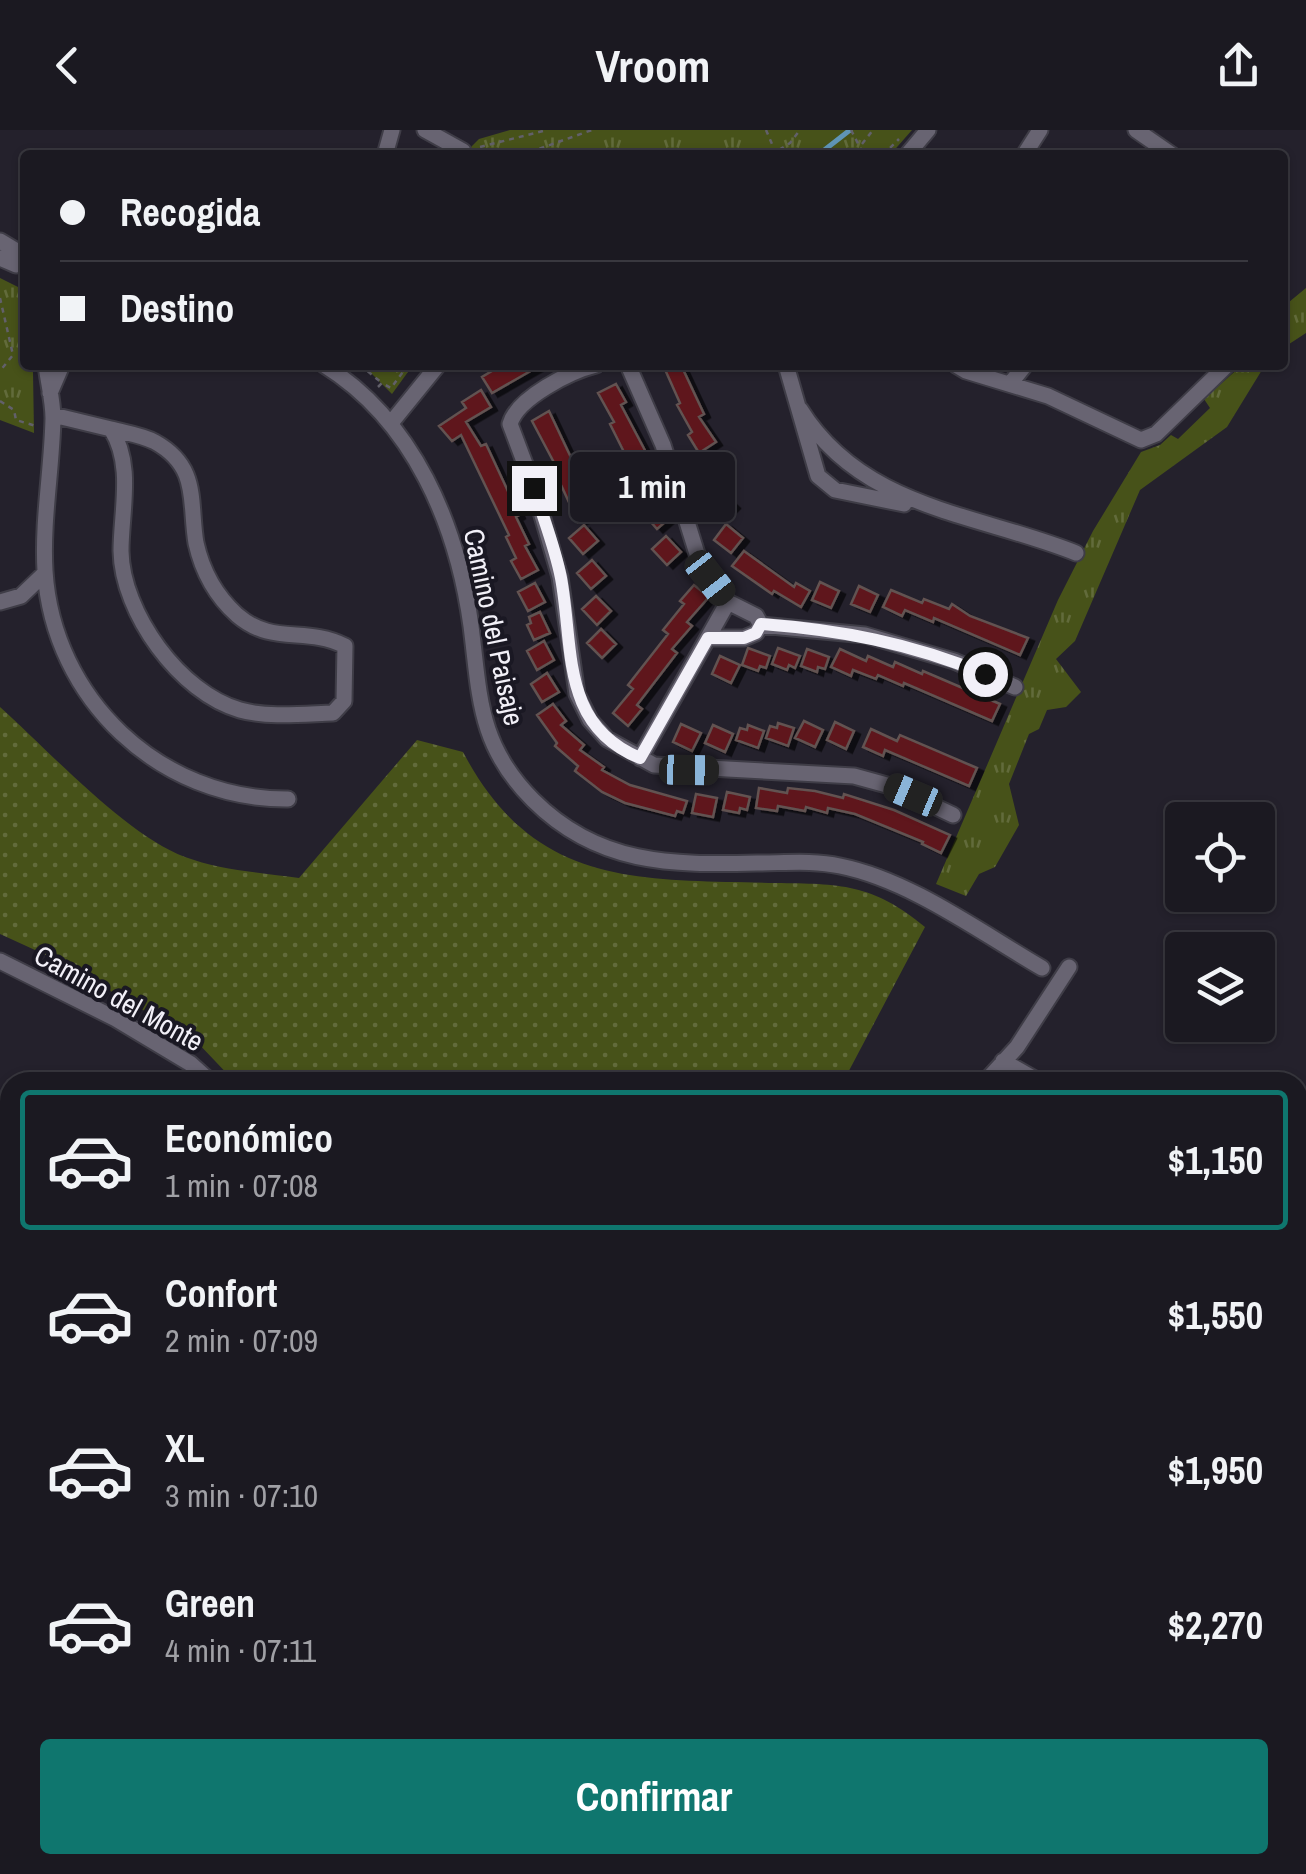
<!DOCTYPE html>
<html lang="es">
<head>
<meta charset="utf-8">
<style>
	:root { --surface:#1b1921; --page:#28262e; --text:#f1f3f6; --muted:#a0a0a5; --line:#39383f; --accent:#0f766e }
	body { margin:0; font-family:"Archivo Narrow",sans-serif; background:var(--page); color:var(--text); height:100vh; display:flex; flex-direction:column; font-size:38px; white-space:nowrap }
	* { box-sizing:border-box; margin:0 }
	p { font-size:32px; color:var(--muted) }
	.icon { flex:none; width:55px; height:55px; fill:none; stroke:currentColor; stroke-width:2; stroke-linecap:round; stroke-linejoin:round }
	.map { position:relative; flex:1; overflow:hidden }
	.sheet { position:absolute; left:0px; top:942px; width:1308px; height:802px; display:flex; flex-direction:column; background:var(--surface); border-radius:30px 30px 0 0; box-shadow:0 2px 8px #0004,0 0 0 2px var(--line) }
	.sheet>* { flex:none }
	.top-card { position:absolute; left:20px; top:20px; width:1268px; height:220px; border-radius:10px; box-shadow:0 2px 8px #0004,0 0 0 2px var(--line); display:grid; align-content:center; height:220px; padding:0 40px; background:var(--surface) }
	.buttons { position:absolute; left:1165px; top:672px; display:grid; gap:20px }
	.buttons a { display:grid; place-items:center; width:110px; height:110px; border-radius:10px; background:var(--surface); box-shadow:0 2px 8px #0004,0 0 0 2px var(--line); font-size:50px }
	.end { position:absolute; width:45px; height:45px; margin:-22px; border:12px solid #f2f0f8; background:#111; box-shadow:0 0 0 5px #111 }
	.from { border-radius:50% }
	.bubble { position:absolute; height:70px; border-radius:10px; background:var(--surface); box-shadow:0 2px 8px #0004,0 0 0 2px var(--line); font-size:32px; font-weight:700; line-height:70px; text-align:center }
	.car { position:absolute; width:30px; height:60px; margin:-30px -15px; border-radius:12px; box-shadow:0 0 8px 2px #0007; background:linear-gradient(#222 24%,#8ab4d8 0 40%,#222 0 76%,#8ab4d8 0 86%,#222 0) }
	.top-card b { display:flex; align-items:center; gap:35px; height:95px; font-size:38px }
	.top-card b+b { border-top:2px solid var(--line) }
	.top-card i { width:25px; height:25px; background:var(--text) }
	ul { padding:18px 0 0; list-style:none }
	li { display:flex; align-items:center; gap:30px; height:140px; margin:0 20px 15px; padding:0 20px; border:5px solid transparent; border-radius:10px }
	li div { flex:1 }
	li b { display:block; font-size:38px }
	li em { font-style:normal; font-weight:700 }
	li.current { border-color:var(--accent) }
	li>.icon { width:90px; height:90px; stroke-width:1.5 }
	.primary-button { display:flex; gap:20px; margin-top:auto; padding:20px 40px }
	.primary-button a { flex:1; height:115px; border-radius:10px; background:var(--accent); color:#fff; font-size:40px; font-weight:700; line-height:115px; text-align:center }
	header { display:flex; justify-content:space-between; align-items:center; height:130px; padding:0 40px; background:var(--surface); font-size:45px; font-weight:700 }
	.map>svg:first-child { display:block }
	.grass { fill:url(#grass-dots) }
	.park { fill:url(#park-tufts) }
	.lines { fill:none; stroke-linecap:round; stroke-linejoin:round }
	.stream { stroke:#5f95b7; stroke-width:5 }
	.building { fill:#5e171d; stroke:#625251; stroke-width:2.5; filter:url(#shadow) }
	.minor-casing { stroke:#3f3d47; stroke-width:19 }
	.path { stroke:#62606a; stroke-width:2.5; stroke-dasharray:5 5; stroke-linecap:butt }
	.minor { stroke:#686472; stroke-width:15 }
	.route { stroke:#f2f0f8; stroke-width:12 }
	.labels { text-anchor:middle; stroke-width:8; stroke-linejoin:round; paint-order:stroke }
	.street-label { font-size:28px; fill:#f2f0f8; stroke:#1a1823 }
</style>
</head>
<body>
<header><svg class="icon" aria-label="back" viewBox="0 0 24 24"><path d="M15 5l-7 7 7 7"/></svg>Vroom<svg class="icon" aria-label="share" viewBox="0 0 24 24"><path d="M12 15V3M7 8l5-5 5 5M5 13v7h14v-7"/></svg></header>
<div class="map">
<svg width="1306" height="1744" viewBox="0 0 1306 1744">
	<defs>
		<pattern id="grass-dots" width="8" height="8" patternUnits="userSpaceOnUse" patternTransform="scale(2.5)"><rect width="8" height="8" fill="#475219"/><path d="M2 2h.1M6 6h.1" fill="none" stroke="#626b3b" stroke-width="1.8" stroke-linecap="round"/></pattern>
		<pattern id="park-tufts" width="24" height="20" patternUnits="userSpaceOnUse" patternTransform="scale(2.5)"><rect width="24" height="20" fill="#475219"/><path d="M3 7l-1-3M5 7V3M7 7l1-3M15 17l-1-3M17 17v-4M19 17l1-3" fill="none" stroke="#626b3b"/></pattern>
		<filter id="shadow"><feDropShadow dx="6" dy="3.5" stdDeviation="0" flood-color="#0009"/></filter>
	</defs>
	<rect width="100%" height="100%" fill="#24212c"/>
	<path class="grass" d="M0 577C49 621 126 705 185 727 220 740 262 743 299 748L417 610 463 622C535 759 640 749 775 753 840 754 872 753 925 797L843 952H626L608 944 593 952H235L196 911 59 831 0 804Z
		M47 1735H502L496 1744H38Z"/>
	<path class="park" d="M510 0H912L890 25H463L479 9Z
		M0 148 18 157 25 197V235H32L33 243 34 303 0 290Z
		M1306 158V203L1283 218V177Z
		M363 235H413L392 264Z
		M1242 235H1265L1227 297 1140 360 1075 511 1056 529 1081 562 1066 577 1047 580 1039 599 1029 604 1009 654 1019 695 995 737 979 744 966 766 936 754 1058 470 1093 401 1141 322 1160 315 1171 305 1178 309 1210 278 1204 269Z"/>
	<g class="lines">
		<path class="stream" d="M818 25 850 0
			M1298 1433 1306 1429
			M664 1744 677 1735"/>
	</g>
	<path class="building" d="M502 235H541L492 263 482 247Z
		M663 235H681L704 284 699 287 716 312 699 323 688 305 692 302 677 275 680 273Z
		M616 254 626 272 621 275 649 328 632 338 610 294 614 292 598 263Z
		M481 260 491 277 466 292 481 316 486 314 519 385 516 387 529 414 525 416 538 440 521 449 511 431 516 428 506 407 509 405 461 305 452 311 439 296 466 278 462 272Z
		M549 281 583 353 578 356 590 378 586 381 589 386 578 392 556 344 559 342 532 291Z
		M713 327 727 343 712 356 698 339Z
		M646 342 656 361 652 363 672 386 657 399 643 383 645 381 629 352Z
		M718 360 734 375 720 389 705 374Z
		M726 394 743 408 731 423 714 410Z
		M584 395 598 411 583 424 569 408Z
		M666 406 681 422 667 435 652 419Z
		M744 421 794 457 796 453 810 461 801 477 774 461 772 464 732 436Z
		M592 430 606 446 591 459 577 443Z
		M820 452 839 461 831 478 812 470Z
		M535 453 545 472 528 481 518 462Z
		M694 455 709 467 687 492 692 496 672 519 677 523 637 575 642 579 628 596 613 583 633 559 628 555 668 504 663 500 684 474 680 471Z
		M859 456 878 465 870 482 851 474Z
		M891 460 922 473 924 469 949 479 952 474 970 486 1028 508 1020 525 934 488 933 492 905 480 902 486 883 477Z
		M596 466 611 481 597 495 582 479Z
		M540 482 550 503 534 510 527 495 531 493 529 487Z
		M601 499 616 514 602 528 587 513Z
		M544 511 554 530 537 540 527 521Z
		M748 518 770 526 766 538 760 536 758 541 742 535Z
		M778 518 800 526 795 538 789 535 787 540 772 534Z
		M807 519 829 527 825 539 818 537 817 542 801 536Z
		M840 519 866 531 868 526 893 537 895 532 922 544 923 541 1000 574 992 591 904 553 903 556 878 545 876 549 853 540 851 546 831 537Z
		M720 526 740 535 731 553 712 544Z
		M547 543 559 562 542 572 531 554Z
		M553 574 566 591 561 595 584 615 580 620 604 637 602 640 630 655 687 671 683 683 677 681 675 686 625 673 602 662 575 641 578 636 555 616 557 613 537 585Z
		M804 591 823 600 815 617 795 608Z
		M835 592 854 601 846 619 827 610Z
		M778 593 794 598 788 616 766 608 770 596 777 598Z
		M681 594 701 603 692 621 673 612Z
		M713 595 733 604 725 622 705 613Z
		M748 595 764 601 758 618 736 610 740 598 747 600Z
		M871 599 897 611 900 605 977 638 969 656 885 620 883 626 863 617Z
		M759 658 787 663 788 658 815 661 843 668 844 664 894 680 950 705 941 723 922 714 923 712 855 684 828 678 827 683 806 677 805 681 778 676 777 681 756 678Z
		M727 662 750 667 747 680 740 678 739 683 723 680Z
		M696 664 717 668 713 687 692 683Z"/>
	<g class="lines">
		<g class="minor-casing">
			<path id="minor" d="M425 0 463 21
				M1136 0 1172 25
				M385 25 392 0
				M907 25 928 0
				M1024 25 1040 0
				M0 111 25 126
				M0 128 16 135 25 133
				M46 235C48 252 53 271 53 288 52 339 42 390 45 441 53 569 160 670 288 669
				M324 235C414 291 457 395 471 496 480 566 478 615 533 670 598 735 671 735 757 733 785 733 813 730 840 736 910 750 980 802 1042 838
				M596 235C571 241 517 268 510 294L534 358 560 447 577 564 590 590 607 609 654 635 854 646 894 657 953 685
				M628 235 663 315 698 427 728 472 756 486 761 495
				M786 235 818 346 835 360 904 374
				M956 235 966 241 1048 266 1141 310 1156 304 1227 235
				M1010 254 1025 235
				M50 263 62 235
				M800 279C862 379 976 383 1076 423
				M53 285 111 299
				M391 293 438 235
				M111 299C126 303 142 305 155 312 200 337 189 372 196 413 202 440 216 466 237 485 273 516 305 496 345 516L344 571 333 583C304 584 268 588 240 580 180 563 122 483 121 421 121 381 134 335 111 299Z
				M0 472 21 466 45 443
				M761 495 865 505 954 531 1015 557
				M708 508H744L756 503 761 495
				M640 628 728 472
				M0 831 116 889 191 934 211 952
				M1003 931 1040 952
				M985 952 1017 917 1069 837
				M0 1091 10 1089
				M1298 1129 1306 1135
				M0 1301 10 1316
				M0 1339 10 1317
				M1298 1411 1306 1396
				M1298 1514 1306 1520
				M0 1570 10 1566
				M14 1744 24 1735
				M504 1744 510 1735
				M1073 1744 1080 1735"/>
		</g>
		<path class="path" d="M766 0 775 21
			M851 0 864 25
			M862 14 873 0
			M480 17 547 0
			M530 22 592 0
			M512 25 519 19 533 25
			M771 25 790 13 800 0
			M883 25 899 9
			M0 168 13 225 0 241
			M360 235 382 253
			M378 257 382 253 391 258 408 235
			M0 271 14 280 16 290 36 296"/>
		<use href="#minor" class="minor"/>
	</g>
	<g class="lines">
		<path class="route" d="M534 358C543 388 555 417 561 448 574 518 560 595 640 628L708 508H744L756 503 761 494C841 500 910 513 985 544"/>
	</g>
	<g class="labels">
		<g class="street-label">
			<text transform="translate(494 497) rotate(78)" y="10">Camino del Paisaje</text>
			<text transform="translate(119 868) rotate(29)" y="10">Camino del Monte</text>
		</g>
	</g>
</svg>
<div class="buttons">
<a><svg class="icon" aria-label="locate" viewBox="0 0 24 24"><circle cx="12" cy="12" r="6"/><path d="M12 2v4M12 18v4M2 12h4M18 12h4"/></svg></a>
<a><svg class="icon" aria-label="layers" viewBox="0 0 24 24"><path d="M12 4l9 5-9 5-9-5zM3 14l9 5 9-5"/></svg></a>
</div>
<i class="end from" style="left:985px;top:544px"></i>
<i class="end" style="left:534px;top:358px"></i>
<div class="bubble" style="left:570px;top:322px;width:165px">1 min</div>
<i class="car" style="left:710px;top:448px;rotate:142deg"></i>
<i class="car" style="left:689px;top:640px;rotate:91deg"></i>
<i class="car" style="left:913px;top:665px;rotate:293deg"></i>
<div class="top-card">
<b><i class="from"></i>Recogida</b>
<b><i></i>Destino</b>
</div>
<section class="sheet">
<ul>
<li class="current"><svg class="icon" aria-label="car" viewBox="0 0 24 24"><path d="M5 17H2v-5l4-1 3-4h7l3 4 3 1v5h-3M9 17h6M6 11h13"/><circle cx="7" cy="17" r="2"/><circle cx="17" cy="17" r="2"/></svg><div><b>Económico</b><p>1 min · 07:08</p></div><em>$1,150</em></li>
<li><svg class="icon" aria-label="car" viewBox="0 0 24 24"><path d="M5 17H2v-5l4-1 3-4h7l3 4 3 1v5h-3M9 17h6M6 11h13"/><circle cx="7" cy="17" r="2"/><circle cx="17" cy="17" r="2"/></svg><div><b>Confort</b><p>2 min · 07:09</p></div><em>$1,550</em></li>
<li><svg class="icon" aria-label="car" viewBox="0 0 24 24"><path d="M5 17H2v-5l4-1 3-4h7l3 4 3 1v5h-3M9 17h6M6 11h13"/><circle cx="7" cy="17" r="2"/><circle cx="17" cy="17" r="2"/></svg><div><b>XL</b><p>3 min · 07:10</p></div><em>$1,950</em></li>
<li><svg class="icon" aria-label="car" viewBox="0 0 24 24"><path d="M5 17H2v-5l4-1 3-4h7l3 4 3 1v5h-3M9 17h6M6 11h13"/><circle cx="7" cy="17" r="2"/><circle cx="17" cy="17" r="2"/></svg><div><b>Green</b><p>4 min · 07:11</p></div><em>$2,270</em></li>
</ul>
<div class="primary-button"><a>Confirmar</a></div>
</section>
</div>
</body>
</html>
